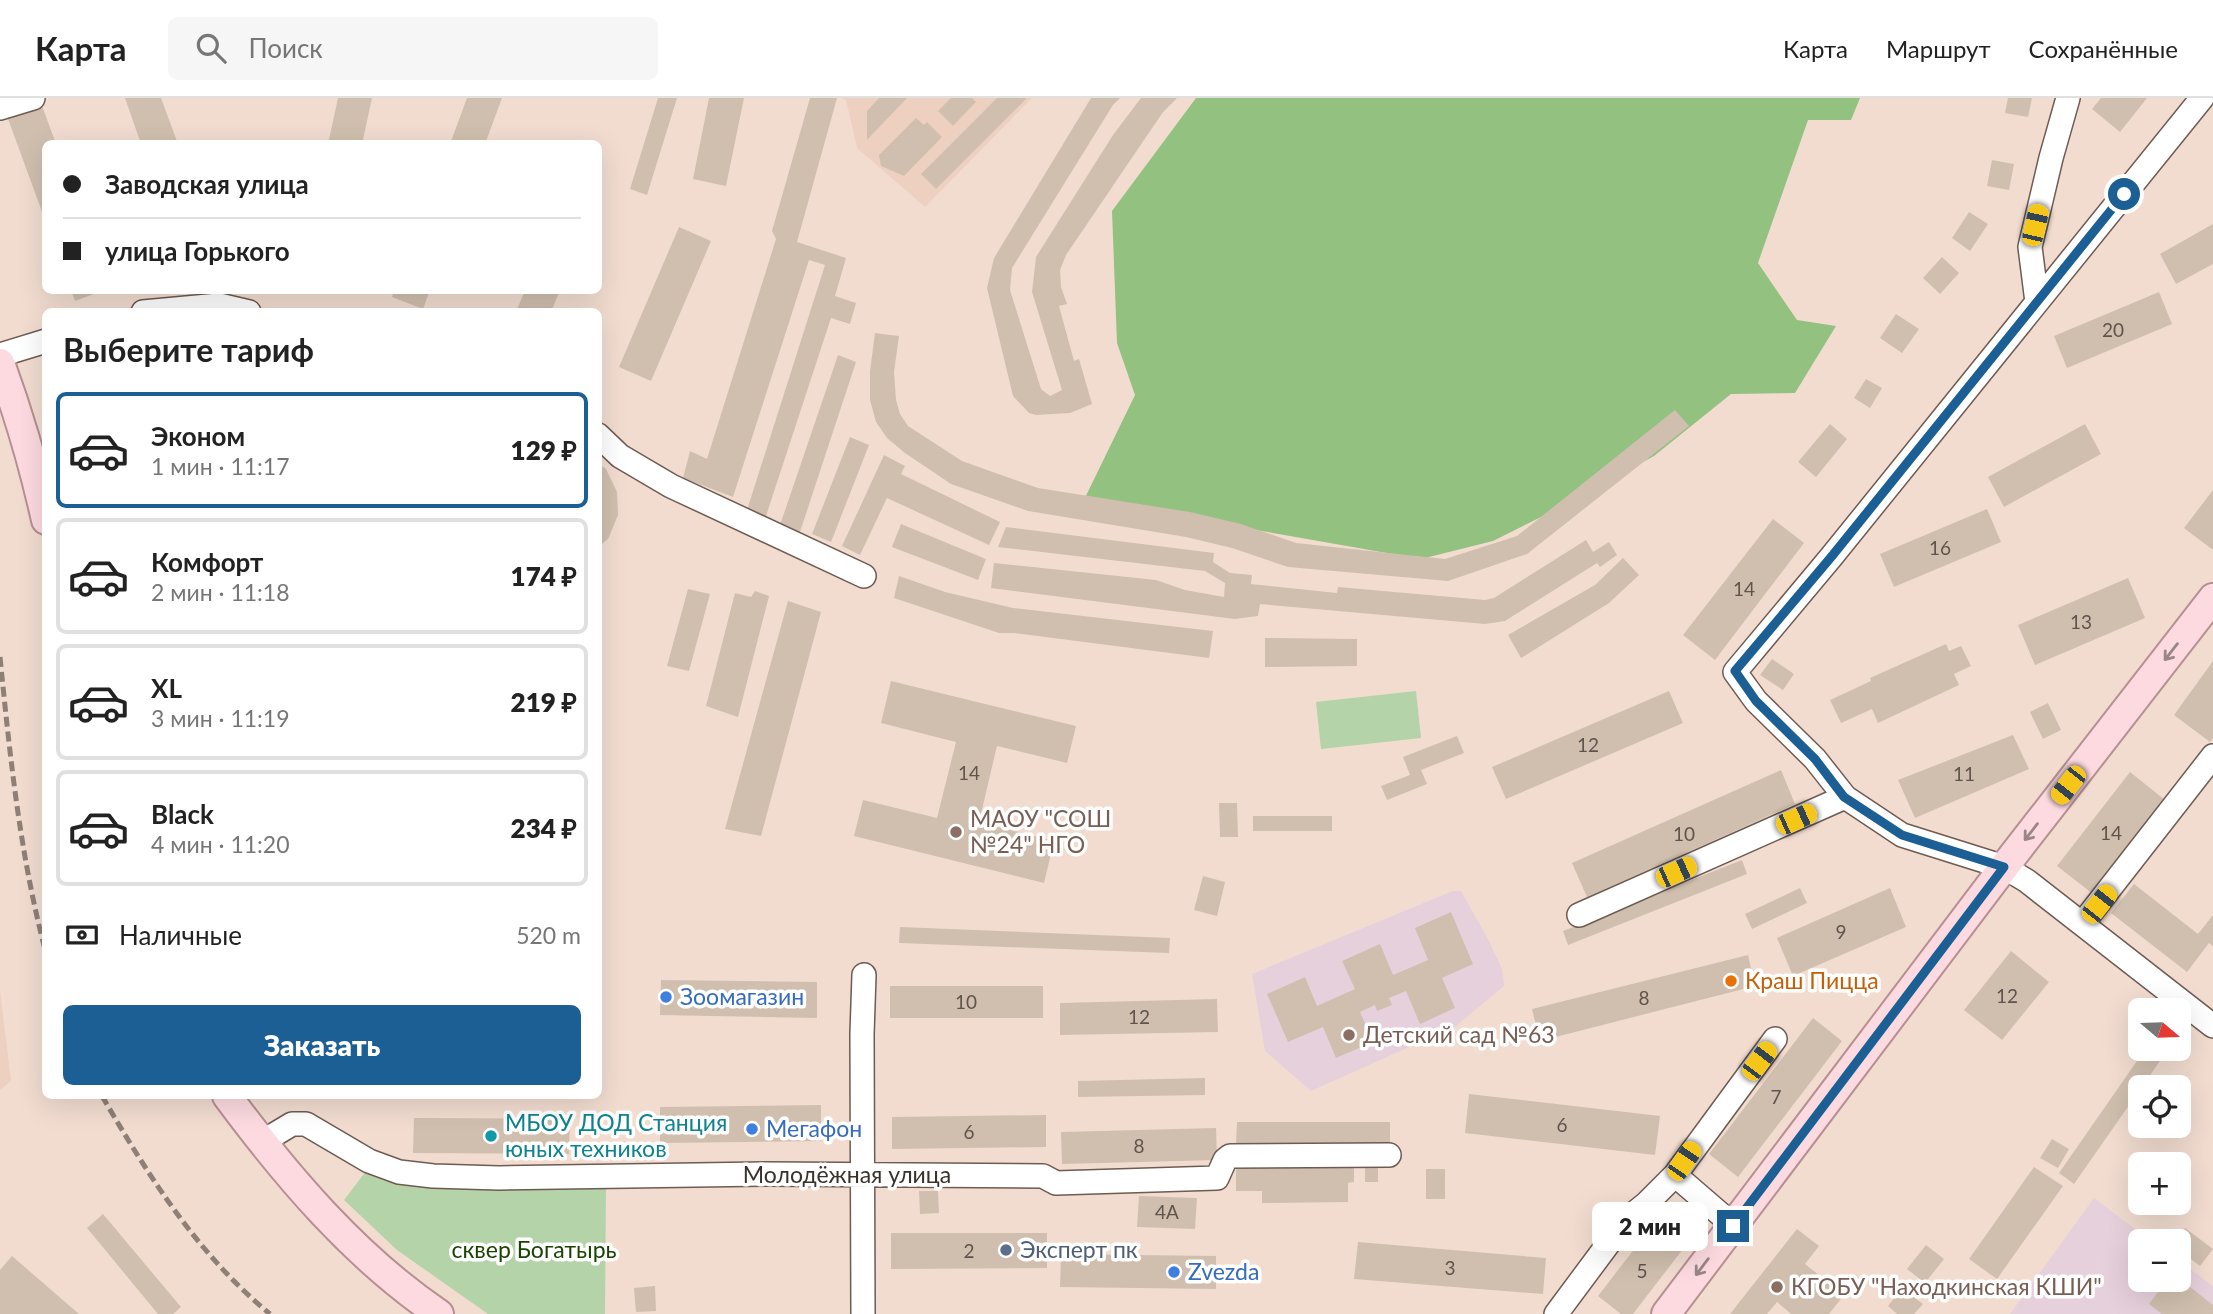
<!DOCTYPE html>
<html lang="ru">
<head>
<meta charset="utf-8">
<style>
	:root { --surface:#fff; --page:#f6f6f6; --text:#222; --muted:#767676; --line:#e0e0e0; --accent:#1b5f94 }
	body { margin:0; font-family:Lato,sans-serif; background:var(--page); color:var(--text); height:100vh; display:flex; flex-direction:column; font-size:26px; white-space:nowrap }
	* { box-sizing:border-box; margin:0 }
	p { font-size:23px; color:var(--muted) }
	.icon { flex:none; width:38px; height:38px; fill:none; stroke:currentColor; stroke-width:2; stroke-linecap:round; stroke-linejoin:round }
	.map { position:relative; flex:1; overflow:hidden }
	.drawer { position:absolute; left:42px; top:210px; width:560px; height:791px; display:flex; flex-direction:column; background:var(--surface); border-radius:10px; box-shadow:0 7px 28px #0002 }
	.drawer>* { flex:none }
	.guide { position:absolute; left:42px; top:42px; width:560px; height:154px; border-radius:10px; box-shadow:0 7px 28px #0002; display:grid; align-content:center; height:154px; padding:0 21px; background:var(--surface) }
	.needle { width:46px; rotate:109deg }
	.buttons { position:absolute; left:2128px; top:900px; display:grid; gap:14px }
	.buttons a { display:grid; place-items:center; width:63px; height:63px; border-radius:10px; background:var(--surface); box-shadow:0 7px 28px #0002; font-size:35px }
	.end { position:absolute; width:32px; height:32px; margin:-16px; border:9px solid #1b5f94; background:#fff; box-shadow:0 0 0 4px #fff }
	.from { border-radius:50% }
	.bubble { position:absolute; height:49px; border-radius:10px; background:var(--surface); box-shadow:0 7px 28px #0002; font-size:23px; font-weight:800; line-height:49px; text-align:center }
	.car { position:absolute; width:21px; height:42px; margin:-21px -10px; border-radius:9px; box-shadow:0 0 5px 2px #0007; background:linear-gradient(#f5c518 24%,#345 0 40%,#f5c518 0 76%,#345 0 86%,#f5c518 0) }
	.guide b { display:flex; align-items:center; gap:24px; height:66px; font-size:26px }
	.guide b+b { border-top:2px solid var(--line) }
	.guide i { width:18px; height:18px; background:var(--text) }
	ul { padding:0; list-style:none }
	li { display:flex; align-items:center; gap:21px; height:116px; margin:0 14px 10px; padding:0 7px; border:4px solid var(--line); border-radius:10px }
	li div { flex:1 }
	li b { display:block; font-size:26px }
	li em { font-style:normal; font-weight:800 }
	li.on { border-color:var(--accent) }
	li>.icon { width:63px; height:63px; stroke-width:1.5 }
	h2 { padding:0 21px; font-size:32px; line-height:84px }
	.pay { display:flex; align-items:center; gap:18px; height:77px; padding:0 21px; font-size:26px }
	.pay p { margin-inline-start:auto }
	.button { display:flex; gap:14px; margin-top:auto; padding:14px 21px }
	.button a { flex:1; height:80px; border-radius:10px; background:var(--accent); color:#fff; font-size:28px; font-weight:800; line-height:80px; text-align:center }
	header { display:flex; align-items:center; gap:42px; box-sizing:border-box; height:98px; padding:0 35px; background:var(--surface); border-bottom:2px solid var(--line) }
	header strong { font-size:33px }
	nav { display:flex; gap:38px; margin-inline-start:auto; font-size:24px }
	.search { width:490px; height:63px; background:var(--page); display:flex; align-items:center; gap:18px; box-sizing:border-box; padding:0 24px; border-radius:10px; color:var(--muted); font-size:26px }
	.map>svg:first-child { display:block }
	.built { fill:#edd0c0 }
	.education { fill:#e6d0dc }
	.green { fill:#b4d3a9 }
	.forest { fill:#92c180 }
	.building { fill:#d0bfae }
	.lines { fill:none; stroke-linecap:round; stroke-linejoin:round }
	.minor-casing { stroke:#6e5b51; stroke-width:26 }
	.major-casing { stroke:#b68f92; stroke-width:32 }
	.minor { stroke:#fff; stroke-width:23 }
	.major { stroke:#fcdadf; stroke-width:28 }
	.rail { stroke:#8e7f77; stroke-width:5; stroke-dasharray:10 5; stroke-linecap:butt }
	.oneway { stroke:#9a8686 }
	.route { stroke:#1b5f94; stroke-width:9 }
	.education-dot { fill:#8d6e63; stroke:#fff; stroke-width:2.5 }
	.food-dot { fill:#e8710a; stroke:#fff; stroke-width:2.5 }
	.shop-dot { fill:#3f7fe0; stroke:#fff; stroke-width:2.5 }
	.culture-dot { fill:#0f9aa8; stroke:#fff; stroke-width:2.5 }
	.service-dot { fill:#5c6f8a; stroke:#fff; stroke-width:2.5 }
	.labels { text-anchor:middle; stroke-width:7; stroke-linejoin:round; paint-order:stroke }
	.number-label { font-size:19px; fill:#5f544c }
	.education-label { font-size:23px; fill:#785e54; stroke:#fff; text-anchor:start }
	.food-label { font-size:23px; fill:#c56008; stroke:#fff; text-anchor:start }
	.shop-label { font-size:23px; fill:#366cbe; stroke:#fff; text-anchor:start }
	.culture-label { font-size:23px; fill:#0d838f; stroke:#fff; text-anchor:start }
	.street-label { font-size:23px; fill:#39312c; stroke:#fff }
	.park-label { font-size:23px; fill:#184400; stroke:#fff }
	.service-label { font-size:23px; fill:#4e5e75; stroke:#fff; text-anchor:start }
</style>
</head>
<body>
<header>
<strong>Карта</strong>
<div class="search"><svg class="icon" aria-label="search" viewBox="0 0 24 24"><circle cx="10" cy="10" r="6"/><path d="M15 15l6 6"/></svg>Поиск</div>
<nav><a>Карта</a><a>Маршрут</a><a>Сохранённые</a></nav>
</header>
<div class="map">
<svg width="2213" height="1216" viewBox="0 0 2213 1216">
	<rect width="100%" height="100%" fill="#f2dcd0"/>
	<path class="built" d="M842 0H1032L925 109 857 50 846 2Z
		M0 892 11 983 0 992Z"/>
	<path class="education" d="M1453 793H1461L1489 843 1502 871 1504 888 1456 928 1311 993 1265 953 1252 876Z
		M2094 1100 2151 1143H2140V1181H2179V1163L2213 1188V1216H2010Z"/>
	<path class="green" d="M1416 593 1421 640 1321 651 1316 604Z
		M370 1068 387 1079 430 1090 606 1086 605 1216H488L397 1152 344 1102Z"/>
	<path class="forest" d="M1196 0H1860L1851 22H1808L1758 165 1797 222 1836 228 1795 295 1731 296 1654 358 1551 414 1493 443 1421 461 1210 424 1082 406 1135 297 1117 245 1112 113Z"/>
	<path class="building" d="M125 0H161L178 46H141Z
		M338 0H372L362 46H328Z
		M467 0H502L485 46H450Z
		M658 0H677L647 97 630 91Z
		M709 0H744L726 88 693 81Z
		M810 0H837L797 144 846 160 835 198 856 205 850 226 831 220 766 418 747 412 825 167 809 162 733 399 683 380 690 353 707 361 776 141 772 133Z
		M879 0H907L867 42V13Z
		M951 0H972L976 4 953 28 938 13Z
		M997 0H1027L936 91 921 76Z
		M1091 0H1120L1113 7 1012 170 1010 192 1041 291 1050 298 1062 292 1032 194 1036 159 1113 37 1141 0H1177L1163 14 1066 157 1060 172 1061 189 1067 206 1059 208 1074 263 1079 261 1092 306 1070 315 1036 317 1029 315 1013 298 987 190 994 160Z
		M2008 0H2032L2028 19 2005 15Z
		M2101 0H2147L2120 34 2092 11Z
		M41 5 56 46H46L45 122 7 18Z
		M916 20 924 27 927 24 942 39 904 78 881 68 879 57Z
		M1992 62 2014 66 2009 92 1987 88Z
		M1969 114 1988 126 1970 153 1952 140Z
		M2213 126V166L2176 186 2160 156Z
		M679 129 711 143 651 283 619 269Z
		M1942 159 1959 175 1940 196 1923 180Z
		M71 192H102V193L75 203Z
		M395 192H430L423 211 392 199Z
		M525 192H560L551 214H516Z
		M2159 194 2172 226 2067 270 2054 238Z
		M1896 216 1919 231 1902 255 1880 240Z
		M875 235 899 238 894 274 896 302 900 316 908 328 962 363 1038 390 1190 414 1241 426 1296 445 1445 461 1517 438 1675 312 1689 328 1527 456 1448 483 1288 469 1232 450 1186 439 1028 413 951 386 905 355 887 340 876 324 870 302V273Z
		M838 257 856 264 799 437 779 430Z
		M1866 281 1882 290 1870 310 1854 300Z
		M1830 326 1847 341 1816 379 1798 364Z
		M2085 326 2101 356 2004 409 1988 379Z
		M850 339 869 347 831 444 812 436Z
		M884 357 905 368 901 376 1000 424 989 447 887 400 860 457 842 448Z
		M598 365 606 371 617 394 618 417 608 441 598 449Z
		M2213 392V452L2184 430Z
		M1987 411 2001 444 1894 489 1880 456Z
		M1773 421 1804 445 1715 562 1683 537Z
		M901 426 986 461 978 482 892 449Z
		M1006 429 1214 455 1213 464 1230 475 1252 477 1251 486 1337 495 1338 489 1485 502 1494 500 1586 442 1593 454 1609 444 1617 457 1600 469 1597 465 1505 523 1485 526 1260 506 1258 518 1235 521 991 490 994 465 1156 482 1185 492 1224 499 1225 485 1205 473 998 449Z
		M1623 460 1639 477 1609 505 1521 560 1508 537 1595 487Z
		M899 478 945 494 1013 510 1213 533 1209 560 1015 535H999L894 500Z
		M2128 480 2145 520 2035 567 2018 527Z
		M688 491 710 496 689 573 667 568Z
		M755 493 769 498 738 619 706 608 735 495 751 499Z
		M788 503 821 514 761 738 725 731Z
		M1265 540 1357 541V568L1265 569Z
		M1946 546 1949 553 1961 548 1971 568 1954 576 1959 587 1878 625 1872 611 1841 625 1830 602 1871 583 1870 580Z
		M1772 561 1794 576 1783 592 1760 577Z
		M2213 563V640L2210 644 2174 617Z
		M891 583 1076 628 1067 665 997 648 979 724 1054 743 1044 785 854 738 863 702 937 720 956 644 881 625Z
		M1669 593 1683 625 1506 701 1492 669Z
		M2048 605 2061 632 2043 641 2030 614Z
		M2013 637 2029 671 1915 720 1898 682Z
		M1457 638 1464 655 1421 672 1427 686 1387 702 1381 688 1410 677 1403 659Z
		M1781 672 1795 706 1587 799 1572 765Z
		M2130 674 2165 702 2093 796 2057 768Z
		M1219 705H1237L1238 739H1220Z
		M1253 718H1332V733H1253Z
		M1742 762 1747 776 1568 847 1563 833Z
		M1203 778 1225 784 1217 818 1194 812Z
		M2134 786 2198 836 2213 817V848L2209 845 2187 874 2111 815Z
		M1800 790 1807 805 1752 831 1745 816Z
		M1890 790 1906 829 1793 878 1777 840Z
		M1451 814 1473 866 1442 880 1455 910 1420 926 1406 893 1389 900 1392 907 1377 913 1375 907 1360 914 1373 944 1336 960 1323 929 1288 944 1267 896 1305 879 1317 908 1355 891 1342 863 1380 846 1393 877 1428 862 1415 830Z
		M900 829 1170 840 1169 855 899 845Z
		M2011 853 2049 884 2002 942 1964 912Z
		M1748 857 1755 888 1540 943 1532 911Z
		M661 882 817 884V920L660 917Z
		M890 888H1043V920H890Z
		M1217 901 1218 934 1060 937V905Z
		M1813 920 1842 943 1738 1079 1709 1056Z
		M2146 950H2169L2074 1086 2059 1075Z
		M1205 980V997L1078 999V983Z
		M1469 996 1660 1018 1655 1057 1465 1035Z
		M821 1007V1043L660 1045V1009Z
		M1046 1017V1049L892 1051V1019Z
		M414 1020 570 1021 569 1056 413 1055Z
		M1237 1024H1390V1047L1236 1045Z
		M1216 1030 1217 1062 1062 1066 1061 1034Z
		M2052 1041 2069 1051 2058 1070 2040 1060Z
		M1236 1064H1354V1084L1348 1085V1104L1262 1105V1093H1236Z
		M1365 1064H1378V1084H1365Z
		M2034 1069 2063 1088 1997 1181 1969 1161Z
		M1426 1071H1445V1101H1426Z
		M919 1093H938L939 1115 920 1116Z
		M1139 1098 1197 1100 1195 1131 1137 1129Z
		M103 1116 181 1209 173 1216H158L87 1130Z
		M1656 1123 1686 1147 1633 1216H1621L1598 1198Z
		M2185 1130 2213 1151 2200 1168 2179 1152V1143H2175Z
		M1797 1131 1819 1148 1805 1166 1844 1197 1829 1216H1791L1777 1204 1767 1216H1730Z
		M891 1135H1047V1170L891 1171Z
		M1358 1144 1546 1160 1543 1196 1354 1181Z
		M1926 1147 1944 1161 1925 1185 1907 1171Z
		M1061 1156 1216 1158V1191L1060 1189Z
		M12 1158 79 1216H0V1172Z
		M2168 1181H2180L2213 1207V1216H2162L2149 1206Z
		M655 1188 656 1213 636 1214 634 1190Z
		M1902 1190 1923 1206 1914 1216H1897L1888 1208Z"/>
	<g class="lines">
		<g class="minor-casing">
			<path id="minor" d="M2202 0 1832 458 1735 574 1756 603 1815 661 1845 699 1902 737 2004 769 2027 783 2213 928
				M0 10 33 0
				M2037 204 2030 149 2051 60 2068 0
				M143 214 219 207 249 214
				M0 257 46 243
				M598 337 620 358 671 388 864 478
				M1579 817 1845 699
				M2082 826 2213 658
				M262 1044 292 1026H306L369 1063 399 1074 433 1078 499 1080 767 1076 1043 1078 1056 1085 1217 1080 1225 1062 1230 1058 1389 1057
				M1675 1077 1733 1127
				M863 1216 862 936 864 877
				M1556 1216 1626 1122 1647 1105 1675 1077 1775 941"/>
		</g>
		<g class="major-casing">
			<path id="major" d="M0 265C19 317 34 368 46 422
				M227 998C287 1079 355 1159 439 1216
				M1666 1216 2004 769 2213 500"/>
		</g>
		<use href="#minor" class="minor"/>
		<use href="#major" class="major"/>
		<path class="rail" d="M0 559C10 658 20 758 46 855
			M102 998C148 1077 198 1157 270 1216"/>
	</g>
	<defs><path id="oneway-shaft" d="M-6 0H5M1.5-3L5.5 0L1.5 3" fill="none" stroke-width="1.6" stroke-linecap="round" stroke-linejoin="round" transform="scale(1.75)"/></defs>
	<g class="oneway">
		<use href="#oneway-shaft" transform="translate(2171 554) rotate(128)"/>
		<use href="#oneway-shaft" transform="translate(2031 734) rotate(128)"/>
		<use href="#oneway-shaft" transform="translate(1702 1169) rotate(127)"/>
	</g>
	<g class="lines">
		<path class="route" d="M1733 1128 2004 769 1902 737 1844 699 1815 661 1756 603 1735 573 1832 458 2124 96"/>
	</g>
	<g class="education-dot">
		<circle cx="956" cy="734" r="7"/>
		<circle cx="1349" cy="937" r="7"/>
		<circle cx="1777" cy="1189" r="7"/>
	</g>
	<circle class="food-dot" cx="1731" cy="883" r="7"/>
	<g class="shop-dot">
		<circle cx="666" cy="899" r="7"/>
		<circle cx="752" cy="1031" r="7"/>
		<circle cx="1174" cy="1174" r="7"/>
	</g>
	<circle class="culture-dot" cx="491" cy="1038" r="7"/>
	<circle class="service-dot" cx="1006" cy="1152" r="7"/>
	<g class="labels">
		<g class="number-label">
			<text x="2113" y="239">20</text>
			<text x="1940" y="457">16</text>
			<text x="1744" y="498">14</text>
			<text x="2081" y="531">13</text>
			<text x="1588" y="654">12</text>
			<text x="969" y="682">14</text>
			<text x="1964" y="683">11</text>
			<text x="2111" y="742">14</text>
			<text x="1684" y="743">10</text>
			<text x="1841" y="841">9</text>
			<text x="2007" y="905">12</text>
			<text x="1644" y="907">8</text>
			<text x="966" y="911">10</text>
			<text x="1139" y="926">12</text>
			<text x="1776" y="1006">7</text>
			<text x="1562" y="1034">6</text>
			<text x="969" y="1041">6</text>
			<text x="1139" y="1055">8</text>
			<text x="1167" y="1121">4А</text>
			<text x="969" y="1160">2</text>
			<text x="1450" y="1177">3</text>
			<text x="1642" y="1180">5</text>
		</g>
		<g class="education-label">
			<text x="970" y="729">МАОУ "СОШ<tspan x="970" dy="26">№24" НГО</tspan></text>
			<text x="1363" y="945">Детский сад №63</text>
			<text x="1791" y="1197">КГОБУ "Находкинская КШИ"</text>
		</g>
		<g class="food-label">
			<text x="1745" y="891">Краш Пицца</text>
		</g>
		<g class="shop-label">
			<text x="680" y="907">Зоомагазин</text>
			<text x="766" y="1039">Мегафон</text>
			<text x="1188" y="1182">Zvezda</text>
		</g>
		<g class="culture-label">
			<text x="505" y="1033">МБОУ ДОД Станция<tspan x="505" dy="26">юных техников</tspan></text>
		</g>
		<g class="street-label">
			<text x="847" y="1085">Молодёжная улица</text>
		</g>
		<g class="park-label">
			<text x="534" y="1160">сквер Богатырь</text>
		</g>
		<g class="service-label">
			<text x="1020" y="1160">Эксперт пк</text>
		</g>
	</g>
</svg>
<div class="buttons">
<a><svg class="needle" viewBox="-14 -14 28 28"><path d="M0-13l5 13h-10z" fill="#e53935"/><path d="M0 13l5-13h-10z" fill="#767676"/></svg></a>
<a><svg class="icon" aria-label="locate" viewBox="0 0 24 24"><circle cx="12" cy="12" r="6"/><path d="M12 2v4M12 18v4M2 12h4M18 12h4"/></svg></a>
<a>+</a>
<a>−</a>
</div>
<i class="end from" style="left:2124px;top:96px"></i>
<i class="end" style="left:1733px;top:1128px"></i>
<div class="bubble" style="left:1592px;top:1104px;width:116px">2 мин</div>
<i class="car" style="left:2035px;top:127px;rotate:13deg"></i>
<i class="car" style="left:2068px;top:687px;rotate:218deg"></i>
<i class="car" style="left:1796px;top:721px;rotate:66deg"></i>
<i class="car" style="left:1676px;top:774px;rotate:66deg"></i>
<i class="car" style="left:2099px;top:806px;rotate:38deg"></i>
<i class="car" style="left:1759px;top:963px;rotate:37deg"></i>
<i class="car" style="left:1684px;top:1063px;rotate:34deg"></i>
<div class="guide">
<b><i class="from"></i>Заводская улица</b>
<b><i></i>улица Горького</b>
</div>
<section class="drawer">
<h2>Выберите тариф</h2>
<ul>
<li class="on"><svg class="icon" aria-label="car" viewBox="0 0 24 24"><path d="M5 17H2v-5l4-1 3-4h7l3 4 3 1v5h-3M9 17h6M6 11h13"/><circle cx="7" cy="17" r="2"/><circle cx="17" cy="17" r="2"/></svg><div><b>Эконом</b><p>1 мин · 11:17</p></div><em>129 ₽</em></li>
<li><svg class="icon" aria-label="car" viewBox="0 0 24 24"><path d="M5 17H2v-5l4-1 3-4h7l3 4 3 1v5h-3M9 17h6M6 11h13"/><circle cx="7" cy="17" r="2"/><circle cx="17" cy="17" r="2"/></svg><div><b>Комфорт</b><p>2 мин · 11:18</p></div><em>174 ₽</em></li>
<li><svg class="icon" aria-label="car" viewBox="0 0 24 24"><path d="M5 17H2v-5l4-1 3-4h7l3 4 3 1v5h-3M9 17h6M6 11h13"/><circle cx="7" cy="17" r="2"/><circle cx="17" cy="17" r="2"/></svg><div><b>XL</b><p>3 мин · 11:19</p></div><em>219 ₽</em></li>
<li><svg class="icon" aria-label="car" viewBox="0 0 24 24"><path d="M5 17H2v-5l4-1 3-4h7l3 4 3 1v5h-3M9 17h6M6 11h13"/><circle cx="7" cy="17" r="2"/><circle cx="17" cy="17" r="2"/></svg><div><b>Black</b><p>4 мин · 11:20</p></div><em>234 ₽</em></li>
</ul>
<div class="pay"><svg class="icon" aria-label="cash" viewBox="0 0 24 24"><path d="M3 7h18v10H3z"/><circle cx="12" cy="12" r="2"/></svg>Наличные<p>520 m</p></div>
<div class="button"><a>Заказать</a></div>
</section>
</div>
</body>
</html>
